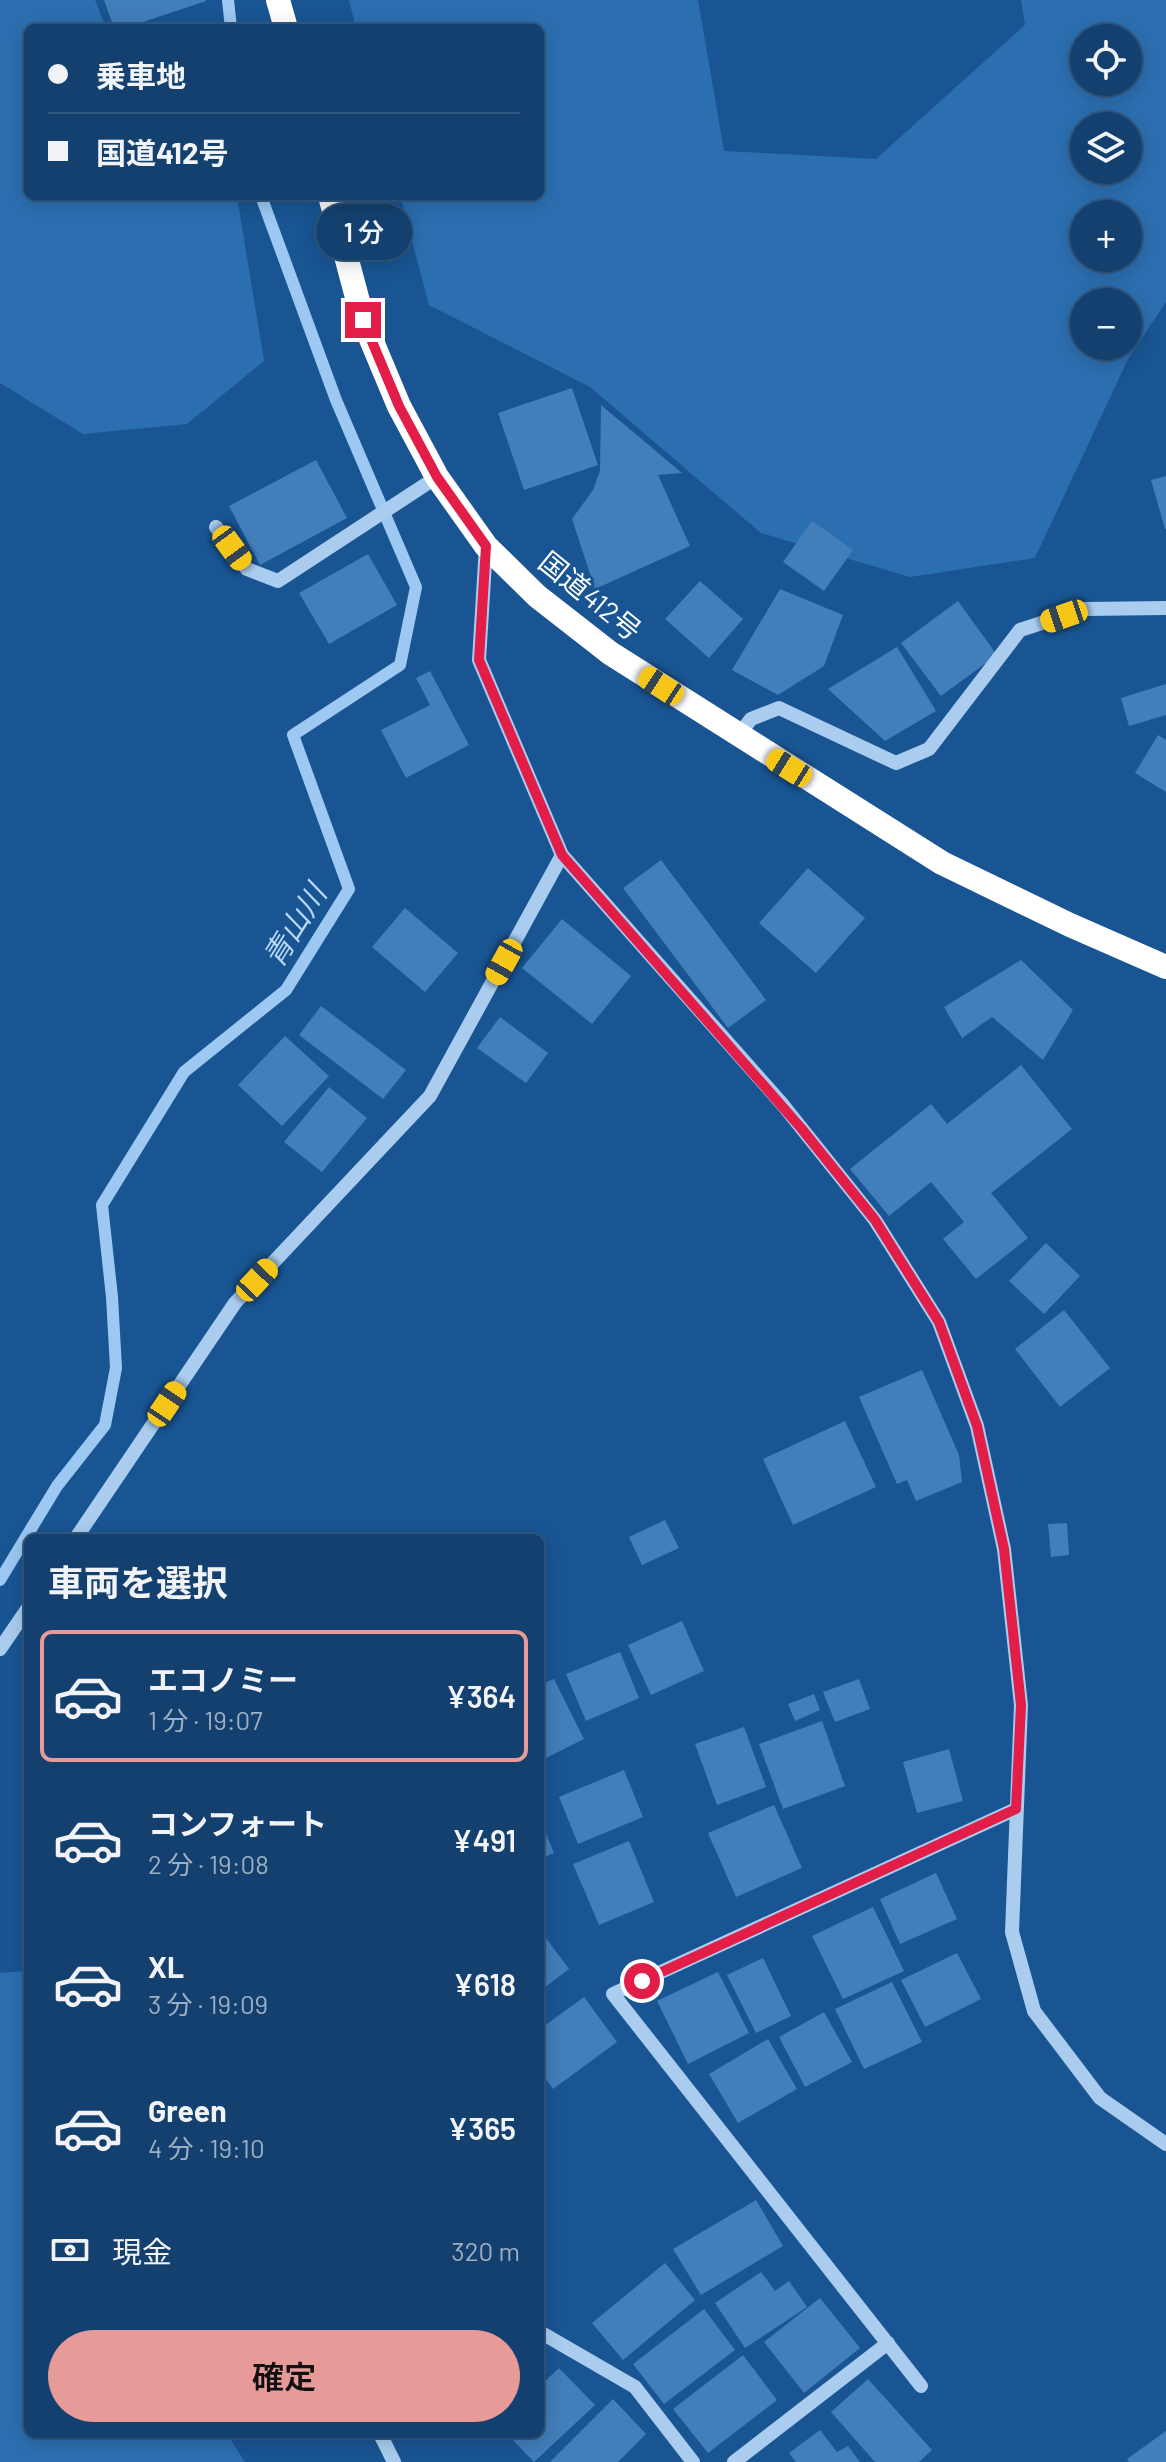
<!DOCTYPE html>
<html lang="ja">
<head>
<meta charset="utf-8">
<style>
	:root { --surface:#13406e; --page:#204b76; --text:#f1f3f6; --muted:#9dafc2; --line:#325981; --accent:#e69b98 }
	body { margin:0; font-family:Barlow,"Noto Sans JP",sans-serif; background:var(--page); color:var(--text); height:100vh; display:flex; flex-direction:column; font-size:30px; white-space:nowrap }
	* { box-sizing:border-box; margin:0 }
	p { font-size:26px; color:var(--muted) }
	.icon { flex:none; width:44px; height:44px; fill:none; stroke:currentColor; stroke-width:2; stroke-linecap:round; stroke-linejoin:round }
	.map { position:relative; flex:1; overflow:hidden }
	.side { position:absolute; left:24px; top:1534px; width:520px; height:904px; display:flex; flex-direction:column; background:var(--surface); border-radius:12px; box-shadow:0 4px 20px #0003,0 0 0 2px var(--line) }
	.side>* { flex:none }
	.top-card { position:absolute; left:24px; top:24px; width:520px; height:176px; border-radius:12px; box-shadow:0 4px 20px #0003,0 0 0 2px var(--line); display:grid; align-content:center; height:176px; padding:0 24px; background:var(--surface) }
	.controls { position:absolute; left:1070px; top:24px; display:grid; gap:16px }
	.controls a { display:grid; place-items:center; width:72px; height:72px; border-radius:50%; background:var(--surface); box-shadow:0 4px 20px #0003,0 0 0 2px var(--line); font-size:40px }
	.end { position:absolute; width:36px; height:36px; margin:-18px; border:10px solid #e11d48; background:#fff; box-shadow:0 0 0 4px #fff }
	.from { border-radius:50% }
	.bubble { position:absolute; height:56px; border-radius:28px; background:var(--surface); box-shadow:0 4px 20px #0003,0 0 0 2px var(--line); font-size:26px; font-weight:600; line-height:56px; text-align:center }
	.car { position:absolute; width:24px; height:48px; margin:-24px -12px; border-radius:10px; box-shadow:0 0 6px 2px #0007; background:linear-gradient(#f5c518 24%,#345 0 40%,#f5c518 0 76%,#345 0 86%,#f5c518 0) }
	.top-card b { display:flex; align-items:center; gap:28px; height:76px; font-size:30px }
	.top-card b+b { border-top:2px solid var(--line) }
	.top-card i { width:20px; height:20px; background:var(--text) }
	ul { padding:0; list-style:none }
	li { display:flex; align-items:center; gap:24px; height:132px; margin:0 16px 12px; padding:0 8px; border:4px solid transparent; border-radius:12px }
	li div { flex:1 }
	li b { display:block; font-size:30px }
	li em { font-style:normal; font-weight:600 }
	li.selected { border-color:var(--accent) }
	li>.icon { width:72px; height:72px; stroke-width:1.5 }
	h2 { padding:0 24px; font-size:36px; line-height:96px }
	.pay { display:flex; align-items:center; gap:20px; height:88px; padding:0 24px; font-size:30px }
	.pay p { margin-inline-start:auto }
	.button { display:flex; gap:16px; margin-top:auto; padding:16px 24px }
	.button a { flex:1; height:92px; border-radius:48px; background:var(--accent); color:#111; font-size:32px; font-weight:600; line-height:92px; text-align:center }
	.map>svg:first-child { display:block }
	.green { fill:#2c6fb1; fill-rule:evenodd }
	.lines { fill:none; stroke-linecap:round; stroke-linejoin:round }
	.stream { stroke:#9cc8f2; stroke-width:12 }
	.building { fill:#427eba }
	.minor { stroke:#aacdef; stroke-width:14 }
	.highway { stroke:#fff; stroke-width:24 }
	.route { stroke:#e11d48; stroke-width:10 }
	.labels { text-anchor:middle; stroke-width:6; stroke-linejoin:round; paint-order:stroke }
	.street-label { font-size:28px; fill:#fff; stroke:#195593 }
	.water-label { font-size:30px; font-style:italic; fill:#b6d7f6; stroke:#195593 }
</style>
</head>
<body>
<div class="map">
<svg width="1166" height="2462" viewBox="0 0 1166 2462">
	<rect width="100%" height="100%" fill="#195593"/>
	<path class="green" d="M0 0H95L106 28H28V196H237L264 361 187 424 83 434 0 383Z
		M349 0H698L724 151 876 159 1025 25 1021 0H1166V302L1128 359 1035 558 910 577 761 533 590 387 429 305 400 196H540V28H356ZM1084 38H1128V82H1084ZM1084 126H1128V170H1084ZM1084 214H1128V258H1084ZM1084 302H1128V346H1084Z
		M24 1971 28 1974V2434H227L245 2462H0V1973Z"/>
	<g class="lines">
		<path class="stream" d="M228 0 231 28
			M0 1580 57 1486 105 1425 116 1368 112 1297 102 1205 184 1072 286 990 349 889 293 735 400 665 416 587 336 400 261 196"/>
	</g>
	<path class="building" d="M104 0H206V1L125 28H114Z
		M572 388 598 465 524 490 498 413Z
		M601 405 682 473 658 475 690 546 595 589 572 519 593 490 600 471Z
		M316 460 347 518 260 565 229 506Z
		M1166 476V529H1165L1151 480Z
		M812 521 853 550 824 591 783 562Z
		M368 554 397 605 329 644 299 593Z
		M700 581 743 619 709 658 665 619Z
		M780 589 843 615 824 666 778 695 732 670Z
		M958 601 997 655 941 696 901 643Z
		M897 647 936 711 885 741 828 689Z
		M430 671 469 745 406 778 381 730 430 705 416 678Z
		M1166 684V715L1129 726 1121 698Z
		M1158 735 1166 740V792L1135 773Z
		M661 860 766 1000 728 1028 623 888Z
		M808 868 865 918 816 973 759 923Z
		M405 908 458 953 425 992 372 947Z
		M562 919 631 976 592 1024 522 968Z
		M1021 960 1073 1010 1043 1060 992 1017 962 1038 944 1007Z
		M321 1006 406 1070 383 1099 299 1035Z
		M500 1017 548 1053 526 1083 477 1048Z
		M285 1036 329 1076 282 1126 238 1085Z
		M1021 1065 1072 1129 991 1193 1028 1238 976 1279 943 1239 964 1222 931 1182 889 1216 850 1169 931 1104 947 1124Z
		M329 1087 367 1118 322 1172 284 1142Z
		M1046 1243 1080 1276 1044 1314 1009 1281Z
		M1064 1310 1110 1368 1060 1407 1015 1349Z
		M922 1370 959 1455 962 1482 916 1501 907 1480 897 1484 859 1397Z
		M845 1421 876 1487 793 1525 763 1459Z
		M665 1520 679 1548 642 1565 629 1537Z
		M1067 1523 1069 1555 1051 1557 1048 1524Z
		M682 1621 704 1671 651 1695 628 1645Z
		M620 1652 639 1698 586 1721 566 1674Z
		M554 1679 584 1739 540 1761V1685Z
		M859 1679 870 1709 835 1722 823 1692Z
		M814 1694 820 1710 795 1721 788 1704Z
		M822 1721 845 1786 783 1809 759 1744Z
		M744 1727 766 1787 717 1805 695 1744Z
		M949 1749 963 1801 917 1813 903 1762Z
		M624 1770 643 1817 578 1844 559 1797Z
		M774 1805 802 1868 736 1897 708 1833Z
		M540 1819 554 1853 540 1859Z
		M629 1841 654 1902 599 1925 573 1864Z
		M936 1873 957 1919 900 1944 880 1899Z
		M873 1907 904 1971 843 1999 812 1936Z
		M540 1930 569 1969 540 1991Z
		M957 1953 981 1999 925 2027 901 1980Z
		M763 1958 791 2016 756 2033 727 1975Z
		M718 1972 749 2033 688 2064 657 2001Z
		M892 1982 922 2042 864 2069 835 2009Z
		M584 1997 617 2042 553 2089 540 2071V2029Z
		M824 2012 852 2062 805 2087 779 2037Z
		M768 2039 797 2089 738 2123 709 2074Z
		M756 2200 783 2246 701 2295 673 2249Z
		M665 2263 695 2300 623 2360 592 2323Z
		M761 2272 775 2291 789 2281 807 2307 745 2348 715 2303Z
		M820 2298 860 2348 804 2393 764 2342Z
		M704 2309 735 2350 664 2404 633 2364Z
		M743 2355 777 2400 708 2453 673 2409Z
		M559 2368 595 2405 534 2462 507 2434H540V2386Z
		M868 2379 932 2450 919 2462H875L831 2412Z
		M613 2399 646 2434 618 2462H550Z
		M820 2430 837 2452 848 2446 860 2462H796L789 2453Z
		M1166 2431V2462H1129L1127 2459Z"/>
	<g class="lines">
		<path class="minor" d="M216 527 247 569 278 581 437 477
			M486 546 479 660 562 855 783 1105 875 1220 939 1322 977 1426 1004 1549 1021 1705 1012 1932 1034 2011 1100 2098 1166 2144
			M738 736 751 719 779 708 896 763 929 749 1020 630 1085 609 1166 608
			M76 1538 235 1303 430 1096 562 855
			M0 1649 28 1608
			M540 2332 635 2387 693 2462
			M921 2386 613 1994 1016 1809
			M380 2434 394 2462
			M734 2462 888 2343"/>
		<path class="highway" d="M278 0 286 28
			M330 196 363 320 399 406 437 477 486 546 537 596 610 653 942 863 1070 925 1166 967"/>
	</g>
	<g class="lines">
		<path class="route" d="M363 320 399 406 437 477 486 546 479 660 562 855 801 1128 875 1220 939 1322 977 1426 1004 1549 1021 1705 1016 1809 642 1981"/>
	</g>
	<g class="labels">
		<g class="street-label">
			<text transform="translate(590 596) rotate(39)" y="10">国道412号</text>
		</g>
		<g class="water-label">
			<text transform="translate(295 926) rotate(-58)" y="10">青山川</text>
		</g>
	</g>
</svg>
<div class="controls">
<a><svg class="icon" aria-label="locate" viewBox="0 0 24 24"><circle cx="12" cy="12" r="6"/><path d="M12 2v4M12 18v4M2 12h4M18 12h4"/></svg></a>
<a><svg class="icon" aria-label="layers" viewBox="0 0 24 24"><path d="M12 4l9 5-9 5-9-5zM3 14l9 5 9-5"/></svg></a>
<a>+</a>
<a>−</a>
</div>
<i class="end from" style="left:642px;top:1981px"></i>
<i class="end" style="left:363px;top:320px"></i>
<div class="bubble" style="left:316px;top:204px;width:96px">1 分</div>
<i class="car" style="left:232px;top:548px;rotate:144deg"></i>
<i class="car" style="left:1064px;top:616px;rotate:251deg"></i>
<i class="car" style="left:661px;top:686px;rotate:303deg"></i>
<i class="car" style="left:789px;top:768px;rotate:302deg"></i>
<i class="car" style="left:504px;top:962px;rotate:209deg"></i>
<i class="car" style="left:257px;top:1280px;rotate:43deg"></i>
<i class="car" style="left:167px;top:1404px;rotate:34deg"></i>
<div class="top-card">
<b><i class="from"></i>乗車地</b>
<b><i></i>国道412号</b>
</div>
<section class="side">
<h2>車両を選択</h2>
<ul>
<li class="selected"><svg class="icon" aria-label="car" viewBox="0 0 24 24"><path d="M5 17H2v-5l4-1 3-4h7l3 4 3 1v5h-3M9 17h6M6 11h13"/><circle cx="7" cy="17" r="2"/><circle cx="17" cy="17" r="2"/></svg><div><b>エコノミー</b><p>1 分 · 19:07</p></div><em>¥364</em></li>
<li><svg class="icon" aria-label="car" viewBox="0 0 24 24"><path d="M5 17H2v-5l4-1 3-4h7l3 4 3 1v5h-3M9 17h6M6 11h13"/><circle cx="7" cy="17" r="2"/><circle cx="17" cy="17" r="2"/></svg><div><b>コンフォート</b><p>2 分 · 19:08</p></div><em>¥491</em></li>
<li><svg class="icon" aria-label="car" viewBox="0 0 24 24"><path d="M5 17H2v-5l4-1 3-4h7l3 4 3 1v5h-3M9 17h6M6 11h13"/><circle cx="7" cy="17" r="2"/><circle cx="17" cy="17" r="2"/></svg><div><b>XL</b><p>3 分 · 19:09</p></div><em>¥618</em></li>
<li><svg class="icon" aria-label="car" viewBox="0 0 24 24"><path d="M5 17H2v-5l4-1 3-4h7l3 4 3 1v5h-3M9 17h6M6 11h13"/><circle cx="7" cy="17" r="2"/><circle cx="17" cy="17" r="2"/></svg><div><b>Green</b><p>4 分 · 19:10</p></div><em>¥365</em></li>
</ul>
<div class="pay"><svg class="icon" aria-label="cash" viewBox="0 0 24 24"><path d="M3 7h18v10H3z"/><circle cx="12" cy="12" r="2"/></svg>現金<p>320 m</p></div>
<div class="button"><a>確定</a></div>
</section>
</div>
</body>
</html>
